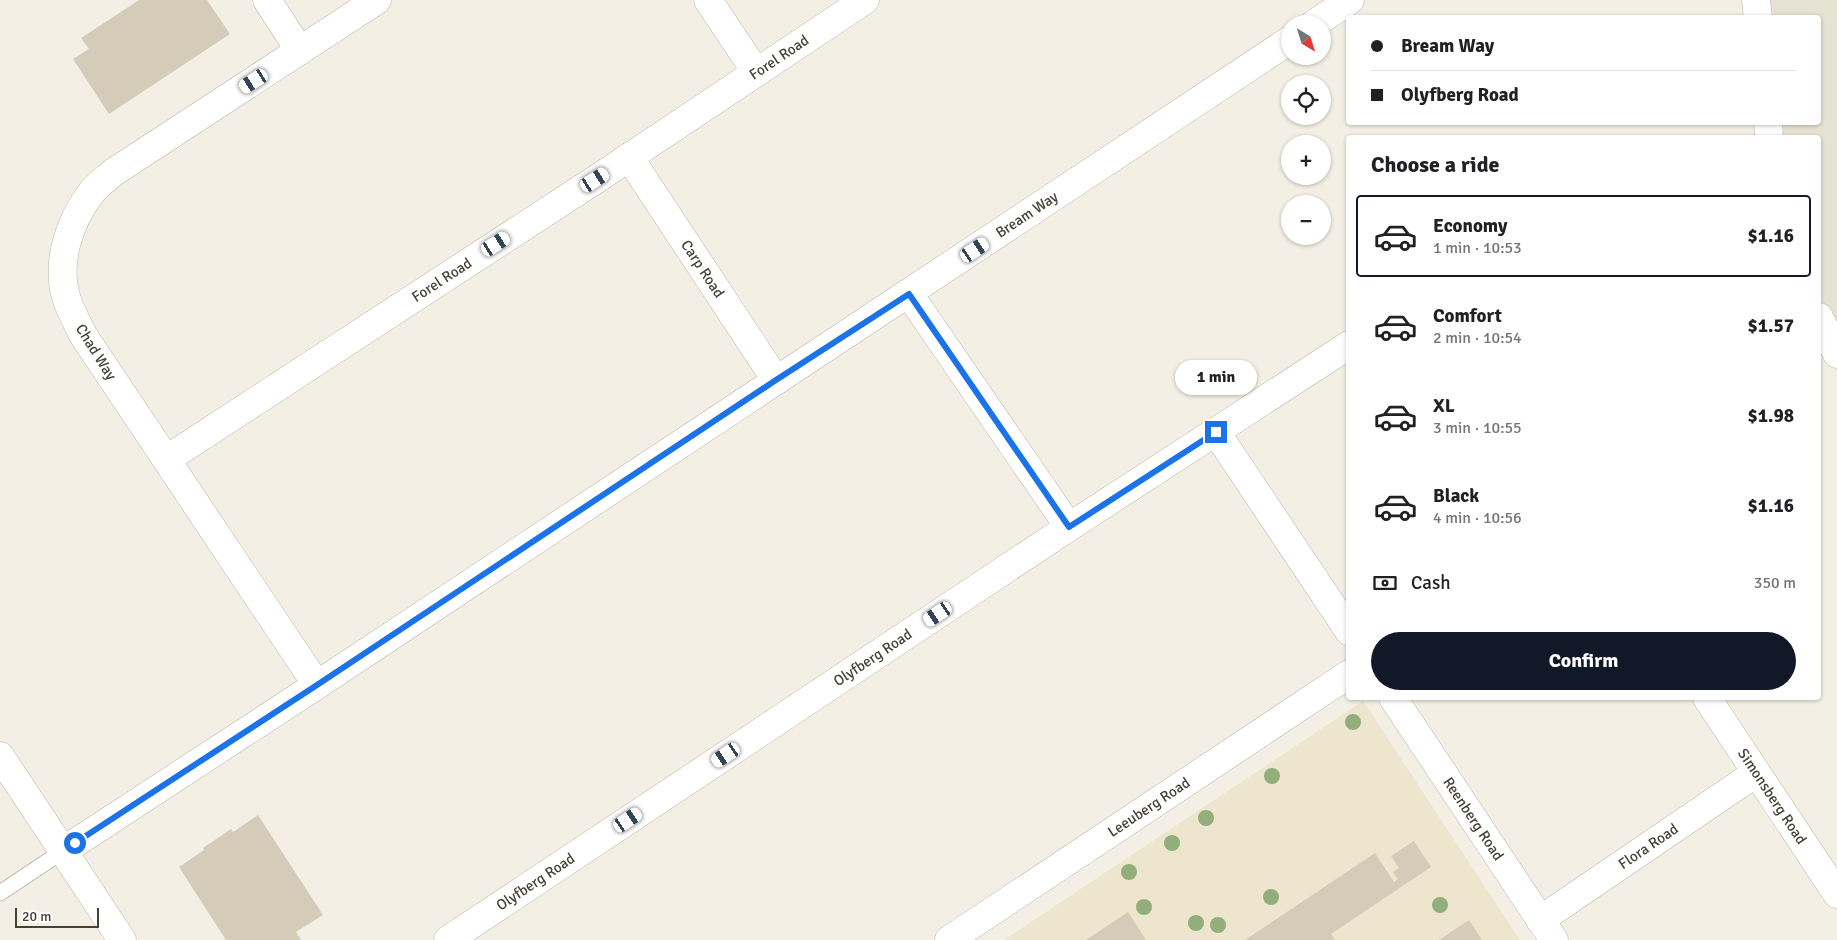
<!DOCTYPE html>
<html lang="en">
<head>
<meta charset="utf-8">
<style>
	:root { --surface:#fff; --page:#f6f6f6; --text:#202124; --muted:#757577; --line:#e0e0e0; --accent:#111827 }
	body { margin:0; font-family:Signika,sans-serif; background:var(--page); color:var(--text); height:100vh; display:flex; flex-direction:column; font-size:19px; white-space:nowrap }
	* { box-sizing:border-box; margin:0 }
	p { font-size:16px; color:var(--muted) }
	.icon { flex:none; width:28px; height:28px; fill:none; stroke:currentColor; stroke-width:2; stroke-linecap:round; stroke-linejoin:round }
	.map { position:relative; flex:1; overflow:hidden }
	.sheet { position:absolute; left:1346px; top:135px; width:475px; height:565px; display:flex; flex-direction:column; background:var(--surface); border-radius:5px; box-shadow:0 1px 4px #0004 }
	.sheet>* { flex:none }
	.hud { position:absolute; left:1346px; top:15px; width:475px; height:110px; border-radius:5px; box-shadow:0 1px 4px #0004; display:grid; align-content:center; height:110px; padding:0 25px; background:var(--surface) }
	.needle { width:32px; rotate:142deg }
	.buttons { position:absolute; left:1281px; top:15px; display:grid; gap:10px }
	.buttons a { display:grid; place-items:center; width:50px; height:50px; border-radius:50%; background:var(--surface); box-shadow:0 1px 4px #0004; font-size:25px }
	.scale { position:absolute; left:15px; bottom:12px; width:84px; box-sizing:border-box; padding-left:5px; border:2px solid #453f34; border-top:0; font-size:14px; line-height:18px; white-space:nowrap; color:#453f34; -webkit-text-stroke:4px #fff; paint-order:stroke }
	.end { position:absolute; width:22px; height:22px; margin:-11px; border:6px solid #1a73e8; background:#fff; box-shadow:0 0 0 2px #fff }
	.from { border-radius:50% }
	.bubble { position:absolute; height:35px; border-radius:18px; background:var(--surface); box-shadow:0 1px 4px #0004; font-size:16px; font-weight:700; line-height:35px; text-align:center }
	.car { position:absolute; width:15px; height:30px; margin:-15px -8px; border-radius:6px; box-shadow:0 0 4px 1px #0007; background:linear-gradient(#fff 24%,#345 0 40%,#fff 0 76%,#345 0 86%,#fff 0) }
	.hud b { display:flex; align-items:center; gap:18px; height:48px; font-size:19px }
	.hud b+b { border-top:1px solid var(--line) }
	.hud i { width:12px; height:12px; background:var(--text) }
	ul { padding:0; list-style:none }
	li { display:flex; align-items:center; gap:15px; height:82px; margin:0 10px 8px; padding:0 15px; border:2px solid transparent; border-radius:5px }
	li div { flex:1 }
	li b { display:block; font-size:19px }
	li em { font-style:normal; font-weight:700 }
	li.on { border-color:var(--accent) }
	li>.icon { width:45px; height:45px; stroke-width:1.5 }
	h2 { padding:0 25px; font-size:22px; line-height:60px }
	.pay { display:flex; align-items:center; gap:12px; height:55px; padding:0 25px; font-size:19px }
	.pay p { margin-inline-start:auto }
	.button { display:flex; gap:10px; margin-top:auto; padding:10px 25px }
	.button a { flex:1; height:58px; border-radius:30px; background:var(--accent); color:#fff; font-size:20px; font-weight:700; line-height:58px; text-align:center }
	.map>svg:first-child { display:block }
	.residential { fill:#e7e1d2 }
	.education { fill:#ede5cd }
	.building { fill:#d5cbb9 }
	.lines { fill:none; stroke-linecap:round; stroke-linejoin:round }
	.service-casing { stroke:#bfb7a6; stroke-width:17 }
	.minor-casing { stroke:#bfb7a6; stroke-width:29 }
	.tertiary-casing { stroke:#bfb7a6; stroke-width:29 }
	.service { stroke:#fff; stroke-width:15 }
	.minor { stroke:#fff; stroke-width:28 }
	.tertiary { stroke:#fff; stroke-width:28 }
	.tree { fill:#92ae7b }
	.route { stroke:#1a73e8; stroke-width:6 }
	.labels { text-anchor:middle; stroke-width:4.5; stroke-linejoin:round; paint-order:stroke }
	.street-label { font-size:15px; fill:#453f34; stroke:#fff }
</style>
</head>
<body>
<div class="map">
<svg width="1837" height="940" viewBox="0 0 1837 940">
	<rect width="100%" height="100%" fill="#f3efe4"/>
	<path class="residential" d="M1757 0H1837V350L1819 313V138L1771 137 1769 123 1819 122V18L1759 17Z"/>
	<path class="education" d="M1363 701 1520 940H1004Z"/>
	<path class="building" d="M139 0H207L230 34 109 114 73 59 89 49 81 38Z
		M258 815 323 915 296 932 301 940H226L179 867 204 850 203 848 231 829 233 832Z
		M1414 841 1431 867 1331 934 1335 940H1245L1375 853 1394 882 1398 879 1393 872 1399 868 1391 856Z
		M1128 912 1146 940H1086Z
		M1469 920 1482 940H1439Z"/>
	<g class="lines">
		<g class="service-casing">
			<path id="service" d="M0 893 63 851"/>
		</g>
		<g class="minor-casing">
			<g id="minor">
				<path d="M267 0 300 51"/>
				<path d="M708 0 756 72"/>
				<path d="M1314 24 1350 0"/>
				<path id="s1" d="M629 157 776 380"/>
				<path d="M909 294 1069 527"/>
				<path d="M1216 432 1349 631"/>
				<path id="s2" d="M167 459 595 180 865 0"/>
				<path d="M317 685 83 335C78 324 71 312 67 300 55 264 69 222 91 193 97 185 106 179 114 172L377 0"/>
				<path id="s3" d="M1393 698 1554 940"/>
				<path id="s4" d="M1707 698 1837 894"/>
				<path d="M0 756 122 940"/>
				<path id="s5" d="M63 851 317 685 1290 40"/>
				<path id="s6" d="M1540 920 1756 773"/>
				<path id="s7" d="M448 940 1069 527 1349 345"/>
				<path id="s8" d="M949 940 1349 674"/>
			</g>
		</g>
		<g class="tertiary-casing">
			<path id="tertiary" d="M1756 0 1758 18
				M1768 122 1769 138
				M1819 317 1837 354"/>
		</g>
		<use href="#service" class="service"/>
		<use href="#minor" class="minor"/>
		<use href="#tertiary" class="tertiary"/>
	</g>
	<g class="tree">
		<circle cx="1353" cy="722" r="8"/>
		<circle cx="1272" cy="776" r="8"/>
		<circle cx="1206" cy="818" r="8"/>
		<circle cx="1172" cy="843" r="8"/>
		<circle cx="1129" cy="872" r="8"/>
		<circle cx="1271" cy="897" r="8"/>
		<circle cx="1440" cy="905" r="8"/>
		<circle cx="1144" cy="907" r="8"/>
		<circle cx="1196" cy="923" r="8"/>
		<circle cx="1218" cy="925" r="8"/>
	</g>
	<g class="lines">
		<path class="route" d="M75 843 317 685 776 380 909 294 1069 527 1216 432"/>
	</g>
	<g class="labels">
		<g class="street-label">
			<text dy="5" stroke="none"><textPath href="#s2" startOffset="732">Forel Road</textPath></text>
			<text dy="5" stroke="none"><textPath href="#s5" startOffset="1155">Bream Way</textPath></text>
			<text dy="5" stroke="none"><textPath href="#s1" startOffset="134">Carp Road</textPath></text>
			<text dy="5" stroke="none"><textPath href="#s2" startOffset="328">Forel Road</textPath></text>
			<text transform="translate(96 352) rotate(58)" y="5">Chad Way</text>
			<text dy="5" stroke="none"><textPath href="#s7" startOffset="510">Olyfberg Road</textPath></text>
			<text dy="5" stroke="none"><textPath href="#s4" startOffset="118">Simonsberg Road</textPath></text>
			<text dy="5" stroke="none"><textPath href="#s8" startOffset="240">Leeuberg Road</textPath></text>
			<text dy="5" stroke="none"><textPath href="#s3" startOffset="145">Reenberg Road</textPath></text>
			<text dy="5" stroke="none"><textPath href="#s6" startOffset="131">Flora Road</textPath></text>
			<text dy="5" stroke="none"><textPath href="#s7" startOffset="105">Olyfberg Road</textPath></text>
		</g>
	</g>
</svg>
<div class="buttons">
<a><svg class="needle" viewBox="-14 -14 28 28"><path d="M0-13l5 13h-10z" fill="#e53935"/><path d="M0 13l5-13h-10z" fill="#757577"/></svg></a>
<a><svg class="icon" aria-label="locate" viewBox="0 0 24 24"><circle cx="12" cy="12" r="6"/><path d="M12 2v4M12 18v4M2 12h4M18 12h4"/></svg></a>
<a>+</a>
<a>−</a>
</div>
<div class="scale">20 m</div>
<i class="end from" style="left:75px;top:843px"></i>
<i class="end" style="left:1216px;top:432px"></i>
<div class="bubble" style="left:1175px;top:360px;width:82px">1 min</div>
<i class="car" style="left:254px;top:81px;rotate:237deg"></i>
<i class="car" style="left:595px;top:180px;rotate:57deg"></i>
<i class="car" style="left:496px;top:244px;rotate:57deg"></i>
<i class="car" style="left:975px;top:250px;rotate:56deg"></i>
<i class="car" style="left:938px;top:614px;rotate:236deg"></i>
<i class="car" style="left:726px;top:755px;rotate:236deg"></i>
<i class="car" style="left:628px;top:820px;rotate:56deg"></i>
<div class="hud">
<b><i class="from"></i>Bream Way</b>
<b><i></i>Olyfberg Road</b>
</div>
<section class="sheet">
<h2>Choose a ride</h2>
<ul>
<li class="on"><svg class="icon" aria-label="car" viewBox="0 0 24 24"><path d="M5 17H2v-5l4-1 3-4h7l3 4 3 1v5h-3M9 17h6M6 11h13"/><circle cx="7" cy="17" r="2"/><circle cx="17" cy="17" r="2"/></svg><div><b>Economy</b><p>1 min · 10:53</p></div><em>$1.16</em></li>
<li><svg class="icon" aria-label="car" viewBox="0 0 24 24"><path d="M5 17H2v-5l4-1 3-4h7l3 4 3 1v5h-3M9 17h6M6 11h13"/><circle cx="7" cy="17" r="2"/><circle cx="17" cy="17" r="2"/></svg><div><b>Comfort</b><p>2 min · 10:54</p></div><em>$1.57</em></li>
<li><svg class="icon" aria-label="car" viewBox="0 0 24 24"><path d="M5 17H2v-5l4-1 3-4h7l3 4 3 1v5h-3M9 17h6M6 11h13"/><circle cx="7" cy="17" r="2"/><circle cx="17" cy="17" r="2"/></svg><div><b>XL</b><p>3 min · 10:55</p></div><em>$1.98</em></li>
<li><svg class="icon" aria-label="car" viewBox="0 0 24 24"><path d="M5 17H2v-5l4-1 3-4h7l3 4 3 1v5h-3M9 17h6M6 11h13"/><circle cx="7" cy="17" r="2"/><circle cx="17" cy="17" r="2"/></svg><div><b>Black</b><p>4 min · 10:56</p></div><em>$1.16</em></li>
</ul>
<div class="pay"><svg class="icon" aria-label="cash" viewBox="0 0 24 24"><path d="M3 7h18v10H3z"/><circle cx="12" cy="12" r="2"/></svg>Cash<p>350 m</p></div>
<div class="button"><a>Confirm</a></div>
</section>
</div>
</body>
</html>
